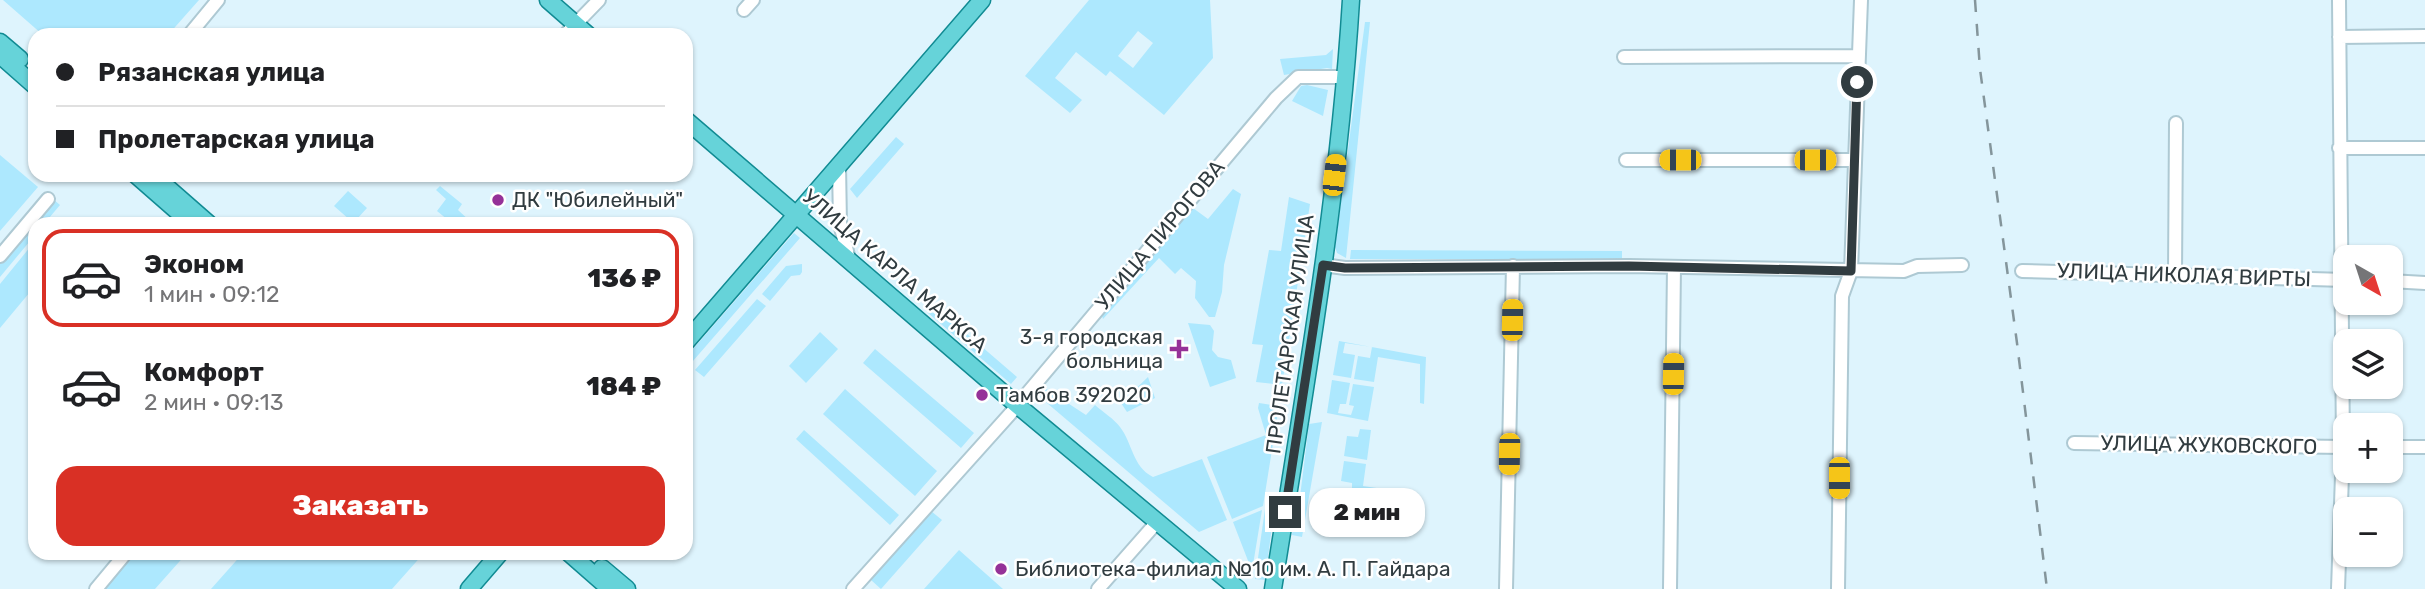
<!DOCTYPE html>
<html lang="ru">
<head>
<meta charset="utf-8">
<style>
	:root { --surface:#fff; --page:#f6f6f6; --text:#202124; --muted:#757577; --line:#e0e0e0; --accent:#d93025 }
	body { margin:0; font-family:Rubik,sans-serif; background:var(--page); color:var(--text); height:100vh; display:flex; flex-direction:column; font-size:26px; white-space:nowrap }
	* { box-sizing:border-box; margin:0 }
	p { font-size:23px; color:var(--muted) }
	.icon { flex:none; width:38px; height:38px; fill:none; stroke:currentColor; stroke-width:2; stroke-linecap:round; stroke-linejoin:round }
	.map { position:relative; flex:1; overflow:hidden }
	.sheet { position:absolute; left:28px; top:217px; width:665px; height:343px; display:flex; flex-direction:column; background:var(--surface); border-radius:21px; box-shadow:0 2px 5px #0004 }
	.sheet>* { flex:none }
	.guide { position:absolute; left:28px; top:28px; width:665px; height:154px; border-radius:21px; box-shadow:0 2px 5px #0004; display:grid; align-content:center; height:154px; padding:0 28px; background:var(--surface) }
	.needle { width:46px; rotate:141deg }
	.buttons { position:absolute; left:2333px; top:245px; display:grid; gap:14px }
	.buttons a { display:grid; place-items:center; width:70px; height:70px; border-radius:14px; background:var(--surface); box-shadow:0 2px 5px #0004; font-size:35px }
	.end { position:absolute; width:32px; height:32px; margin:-16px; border:9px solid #313c40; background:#fff; box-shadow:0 0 0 4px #fff }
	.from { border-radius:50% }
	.bubble { position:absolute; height:49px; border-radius:21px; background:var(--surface); box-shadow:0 2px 5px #0004; font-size:23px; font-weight:800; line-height:49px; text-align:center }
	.car { position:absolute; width:21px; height:42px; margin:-21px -10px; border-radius:9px; box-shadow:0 0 5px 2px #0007; background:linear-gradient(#f5c518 24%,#345 0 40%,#f5c518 0 76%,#345 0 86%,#f5c518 0) }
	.guide b { display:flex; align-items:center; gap:24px; height:66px; font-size:26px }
	.guide b+b { border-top:2px solid var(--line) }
	.guide i { width:18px; height:18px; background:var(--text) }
	ul { padding:12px 0 0; list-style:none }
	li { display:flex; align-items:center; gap:21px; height:98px; margin:0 14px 10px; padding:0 14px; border:4px solid transparent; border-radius:21px }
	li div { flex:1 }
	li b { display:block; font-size:26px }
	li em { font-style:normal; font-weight:800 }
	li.selected { border-color:var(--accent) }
	li>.icon { width:63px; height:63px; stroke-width:1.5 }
	.primary-button { display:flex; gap:14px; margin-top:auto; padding:14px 28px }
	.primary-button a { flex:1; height:80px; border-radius:21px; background:var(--accent); color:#fff; font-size:28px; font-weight:800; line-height:80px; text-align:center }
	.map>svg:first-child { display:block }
	.green { fill:#ade8fe; fill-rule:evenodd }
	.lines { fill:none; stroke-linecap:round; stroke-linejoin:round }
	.minor-casing { stroke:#aec9d3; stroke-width:16 }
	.major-casing { stroke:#118b93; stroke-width:19 }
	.minor { stroke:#fff; stroke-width:12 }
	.major { stroke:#66d3d9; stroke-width:16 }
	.rail { stroke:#84959b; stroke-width:2.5; stroke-dasharray:12 12; stroke-linecap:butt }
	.route { stroke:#313c40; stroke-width:9 }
	.poi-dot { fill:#953198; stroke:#fff; stroke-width:2.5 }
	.labels { text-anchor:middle; stroke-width:5; stroke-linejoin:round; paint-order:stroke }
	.poi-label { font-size:21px; fill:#313c40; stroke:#fff; text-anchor:start }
	.street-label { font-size:21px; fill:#313c40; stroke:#fff }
</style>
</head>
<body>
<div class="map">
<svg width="2425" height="589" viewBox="0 0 2425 589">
	<rect width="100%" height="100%" fill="#def4fd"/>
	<path class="green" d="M3 0H199L168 35H43Z
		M1089 0H1210L1213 58 1164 115 1110 71 1106 76 1076 52 1055 78 1082 100 1070 113 1025 76ZM1138 31 1153 43 1133 68 1118 56Z
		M1365 22H1370L1346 258 1337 253 1335 247Z
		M1333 49 1332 69 1327 68 1284 75 1280 59 1326 55Z
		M1307 85 1328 90 1323 116 1292 101 1301 86Z
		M896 137 904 144 857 198 850 189Z
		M0 155 38 187 0 231Z
		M440 186 462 204 458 210 471 222 476 217 484 224H453L437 211 446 199 436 190Z
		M1233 189 1241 194 1224 265 1222 292 1215 317H1209L1195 298 1196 281 1181 268 1175 274 1159 258 1103 319 1101 313 1193 208 1208 219Z
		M348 191 367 208 357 219 350 220 334 206Z
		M1289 197 1310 204 1282 385 1256 382 1263 345 1252 344 1269 250 1281 251Z
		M53 199 60 205 44 224H35V235L0 277V264Z
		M794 233 800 238 686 369V357Z
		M35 241V286L0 328V284Z
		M1351 250 1622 251V259H1350Z
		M802 264V272L800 275 791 276 770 301 762 294 786 266Z
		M757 299 766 306 704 377 695 370Z
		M931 303 1017 377 1011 384 928 313 926 308Z
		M1188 323 1210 325 1214 331 1212 350 1218 357 1231 360 1236 378 1210 387Z
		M820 332 838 349 806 383 789 366Z
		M1339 341 1426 357 1424 404 1420 403V364L1378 357 1374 382 1354 379 1358 356 1370 358 1372 347 1345 343 1343 353 1355 355 1351 378 1333 375Z
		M875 349 974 433 961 448 863 363Z
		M1148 377 1155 398 1127 412 1121 403Z
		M1332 380 1350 383 1346 404H1340L1338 413 1351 415 1354 406 1349 405 1353 384 1374 387 1368 421 1327 413Z
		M1040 385 1086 415 1095 405C1103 412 1114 419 1120 427 1133 444 1132 466 1153 477L1202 459 1227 520 1199 532 1034 392Z
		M845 389 937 471 915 496 823 414Z
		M1259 403 1279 406 1263 506 1232 519 1207 457 1266 435 1258 408Z
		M1322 422 1302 537 1292 535 1293 525 1297 521 1309 424Z
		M1360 429 1371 430 1367 460 1344 456 1347 436 1358 437Z
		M804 430 899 515 890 525 796 439Z
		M1344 461 1366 464 1363 486 1397 491 1396 496 1352 490V483L1341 481Z
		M1265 509 1274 511 1265 580 1255 579Z
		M1262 510 1252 571 1233 522Z
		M931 511 942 520 881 589 871 580Z
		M959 550 1003 589H924Z
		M133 553H187L155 589H102Z
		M243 553H424L392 589H211Z"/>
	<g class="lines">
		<g class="minor-casing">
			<path id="minor" d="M744 10 753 0
				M189 35 218 0
				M565 35 599 0
				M2339 37 2425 36
				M1624 57 1858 56
				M2339 148H2425
				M1626 160H1854
				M839 165 840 224 849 259
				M0 256 48 199
				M1323 265 1345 268 1629 266 1904 271 1917 266 1962 265
				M2022 271 2345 280
				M2175 275 2176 123
				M2390 281 2425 283
				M2074 443 2345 447
				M2390 447H2425
				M96 589 126 553
				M853 589 1010 414 1276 98 1298 77H1346
				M1098 589 1157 522
				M1506 589 1513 266
				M1670 589 1674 267
				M1838 589 1842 296 1851 271 1861 0
				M2338 589 2343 447 2339 0"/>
		</g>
		<g class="major-casing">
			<path id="major" d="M548 0 588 35
				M0 42 20 59
				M0 55 35 86
				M686 120 1017 405 1238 589
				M136 175 192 224
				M153 175 209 224
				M686 342 982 0
				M569 553 610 589
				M602 568 627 589
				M469 589 500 553
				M1273 589C1304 394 1339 197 1351 0"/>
		</g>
		<use href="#minor" class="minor"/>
		<use href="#major" class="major"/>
		<path class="rail" d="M1975 0 1980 69 2017 343 2047 589"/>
	</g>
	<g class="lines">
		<path class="route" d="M1285 512 1323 265 1345 268 1629 266 1851 271 1857 82"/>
	</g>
	<g class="poi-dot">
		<circle cx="498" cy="200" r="7"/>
		<path d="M1175.5 338.5h7v7h7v7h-7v7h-7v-7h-7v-7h7z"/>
		<circle cx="982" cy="395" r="7"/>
		<circle cx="1001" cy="569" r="7"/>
	</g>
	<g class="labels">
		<g class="poi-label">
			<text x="512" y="207">ДК "Юбилейный"</text>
			<text x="1163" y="344" text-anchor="end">3-я городская<tspan x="1163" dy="24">больница</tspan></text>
			<text x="996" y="402">Тамбов 392020</text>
			<text x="1015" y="576">Библиотека-филиал №10 им. А. П. Гайдара</text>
		</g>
		<g class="street-label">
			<text transform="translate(1160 235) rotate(-50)" y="7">УЛИЦА ПИРОГОВА</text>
			<text transform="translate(895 271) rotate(41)" y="7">УЛИЦА КАРЛА МАРКСА</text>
			<text transform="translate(2184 275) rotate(2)" y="7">УЛИЦА НИКОЛАЯ ВИРТЫ</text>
			<text transform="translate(1290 334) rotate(-82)" y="7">ПРОЛЕТАРСКАЯ УЛИЦА</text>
			<text transform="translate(2209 445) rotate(1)" y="7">УЛИЦА ЖУКОВСКОГО</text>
		</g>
	</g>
</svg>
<div class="buttons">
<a><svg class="needle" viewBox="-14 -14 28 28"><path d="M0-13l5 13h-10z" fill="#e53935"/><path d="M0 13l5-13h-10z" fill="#757577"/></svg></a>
<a><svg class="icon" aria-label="layers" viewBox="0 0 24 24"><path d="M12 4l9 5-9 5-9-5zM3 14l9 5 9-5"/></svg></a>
<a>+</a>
<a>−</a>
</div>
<i class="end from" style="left:1857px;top:82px"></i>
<i class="end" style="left:1285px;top:512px"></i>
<div class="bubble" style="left:1309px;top:488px;width:116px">2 мин</div>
<i class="car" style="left:1680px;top:160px;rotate:270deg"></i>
<i class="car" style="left:1815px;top:160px;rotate:90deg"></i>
<i class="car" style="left:1334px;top:175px;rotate:7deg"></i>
<i class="car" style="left:1512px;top:320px;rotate:1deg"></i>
<i class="car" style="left:1673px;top:374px;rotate:1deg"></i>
<i class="car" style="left:1509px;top:454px;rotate:181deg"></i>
<i class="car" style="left:1839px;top:478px;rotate:180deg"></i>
<div class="guide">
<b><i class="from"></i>Рязанская улица</b>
<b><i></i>Пролетарская улица</b>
</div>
<section class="sheet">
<ul>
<li class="selected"><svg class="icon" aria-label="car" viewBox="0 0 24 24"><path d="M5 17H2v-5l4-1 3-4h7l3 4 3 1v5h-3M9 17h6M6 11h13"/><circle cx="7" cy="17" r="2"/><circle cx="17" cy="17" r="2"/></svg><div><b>Эконом</b><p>1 мин · 09:12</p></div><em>136 ₽</em></li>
<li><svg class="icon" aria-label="car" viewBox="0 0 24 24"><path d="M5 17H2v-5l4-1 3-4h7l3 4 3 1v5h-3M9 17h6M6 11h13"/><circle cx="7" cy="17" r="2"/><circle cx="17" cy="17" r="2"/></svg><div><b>Комфорт</b><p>2 мин · 09:13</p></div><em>184 ₽</em></li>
</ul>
<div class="primary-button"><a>Заказать</a></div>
</section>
</div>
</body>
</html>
